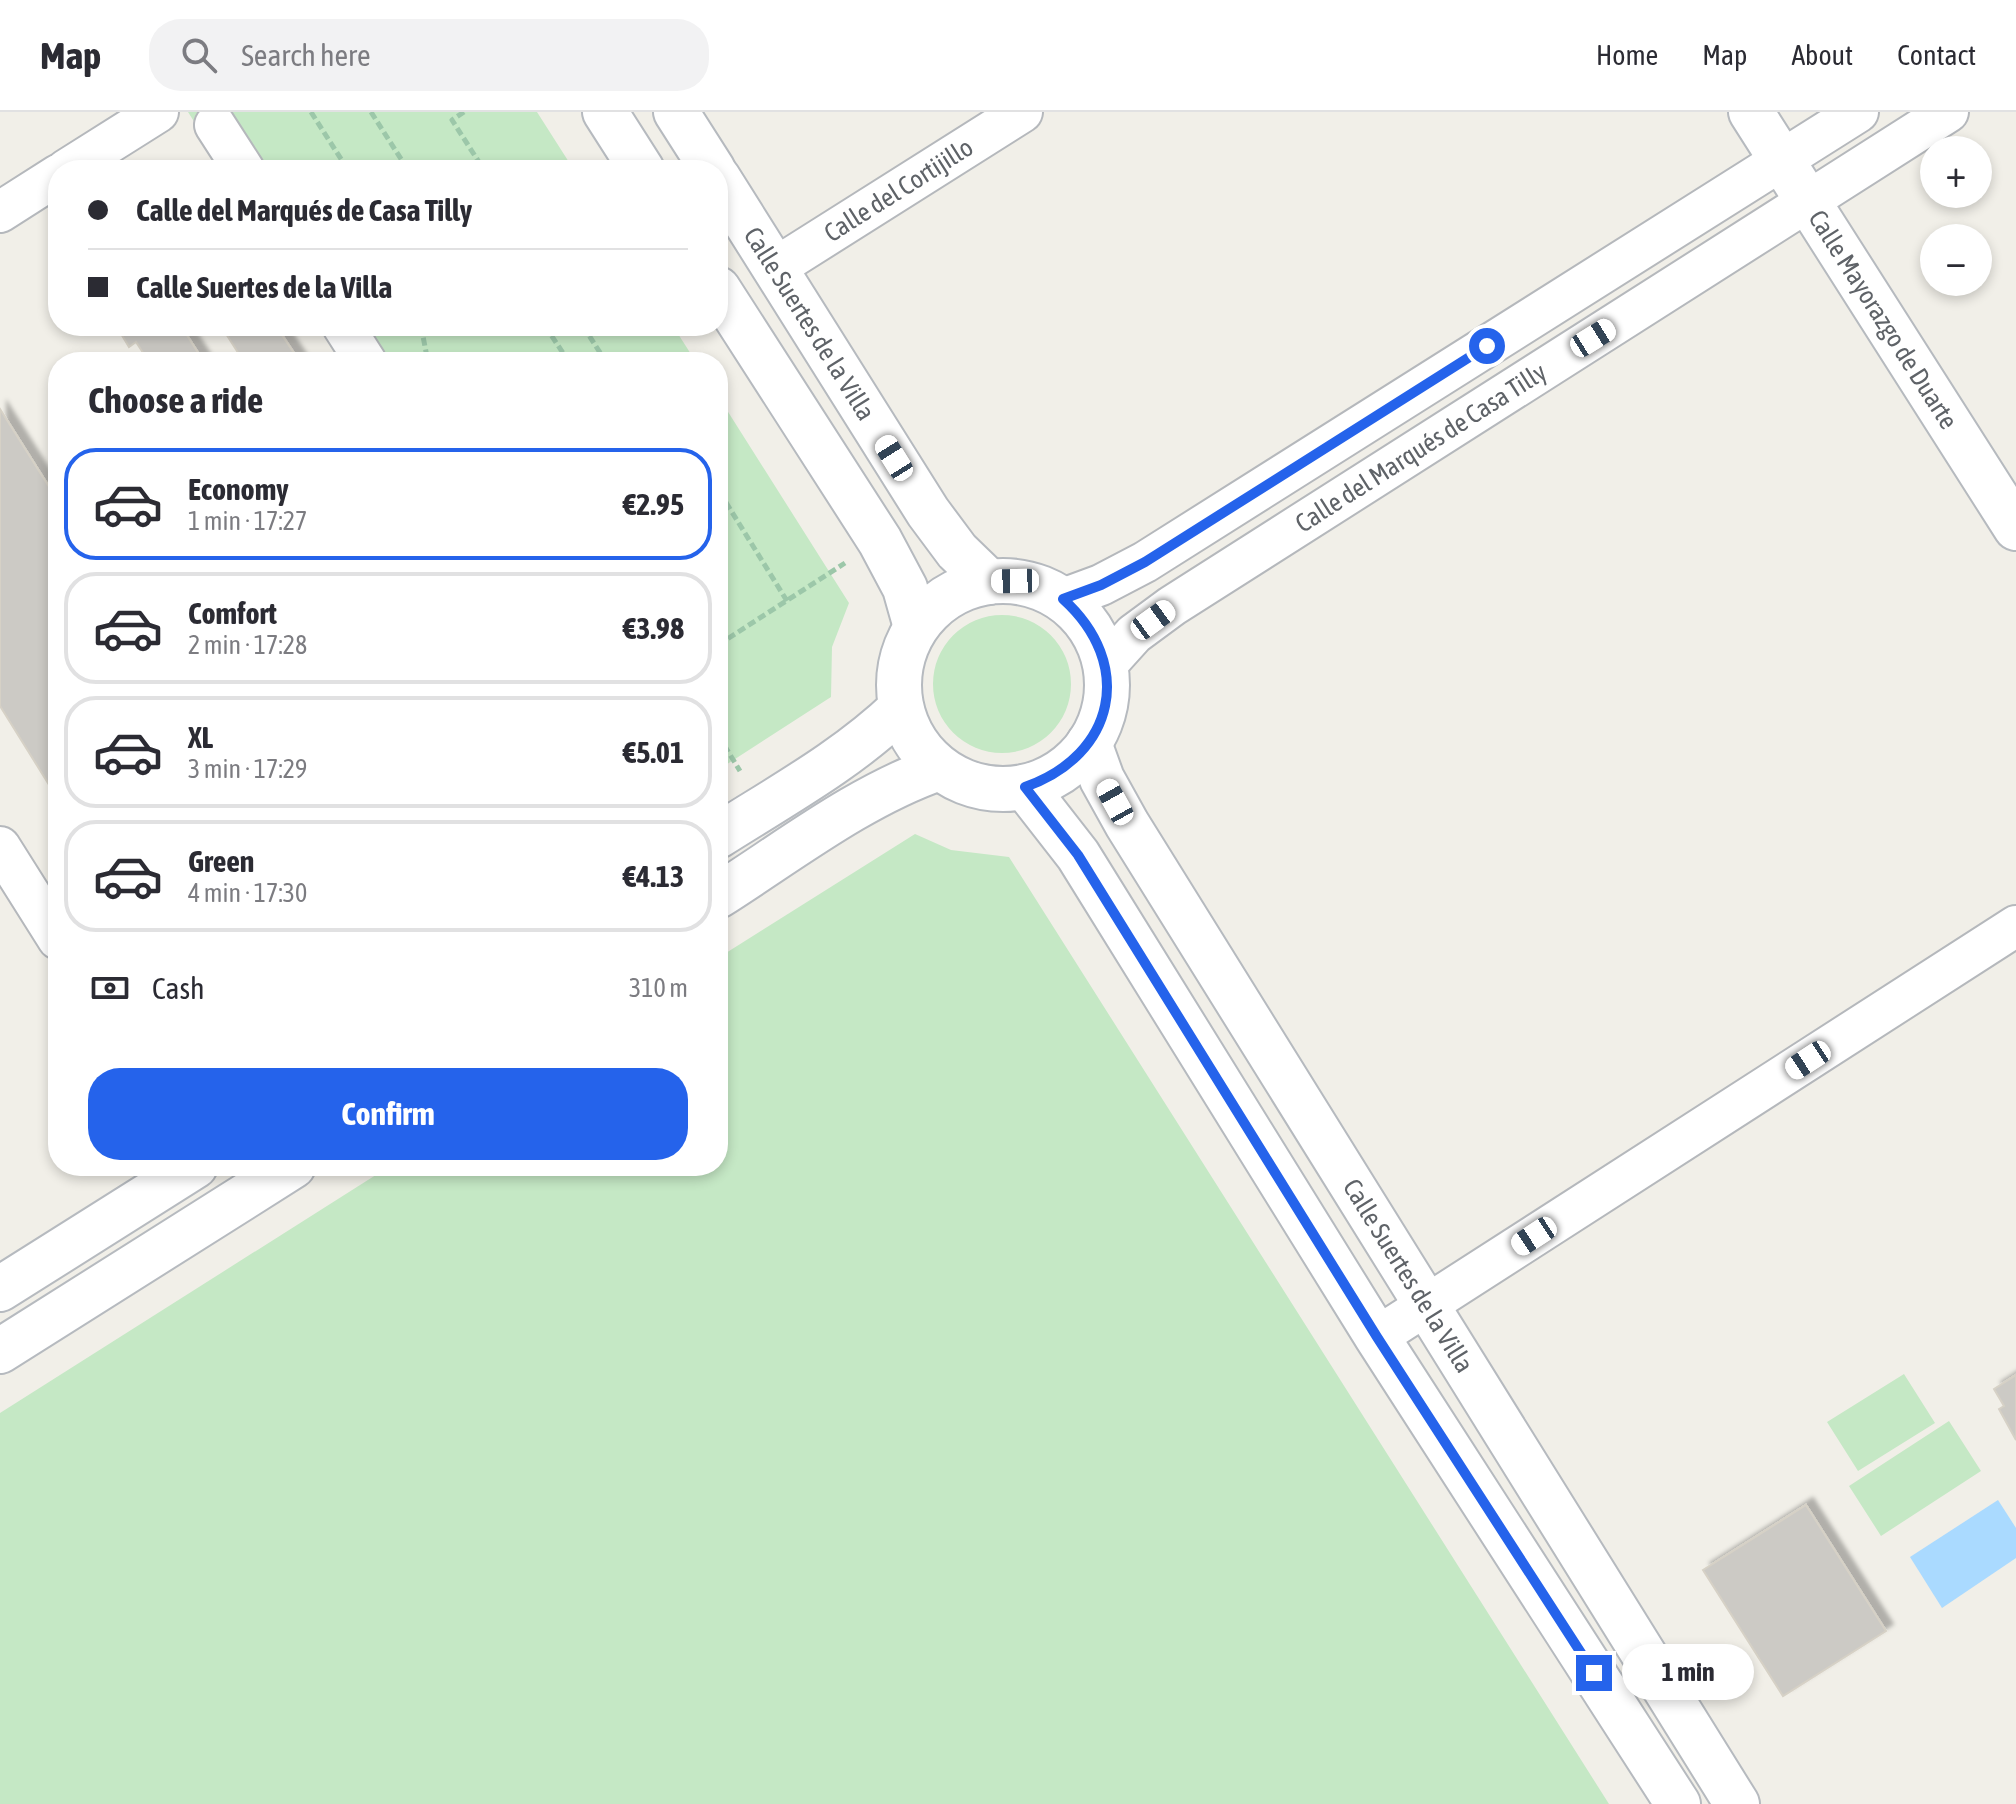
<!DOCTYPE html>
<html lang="en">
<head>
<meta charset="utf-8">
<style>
	:root { --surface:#fff; --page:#f2f2f3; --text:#2b2b33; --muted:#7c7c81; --line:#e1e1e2; --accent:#2563eb }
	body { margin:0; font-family:"Asap Condensed",sans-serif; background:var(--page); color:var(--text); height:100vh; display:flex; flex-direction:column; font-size:30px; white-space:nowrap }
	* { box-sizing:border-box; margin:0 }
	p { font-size:26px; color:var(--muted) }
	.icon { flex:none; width:44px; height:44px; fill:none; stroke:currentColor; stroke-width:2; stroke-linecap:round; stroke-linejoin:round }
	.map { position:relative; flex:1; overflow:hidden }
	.sheet { position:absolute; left:48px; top:240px; width:680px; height:824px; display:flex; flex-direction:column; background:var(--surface); border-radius:32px; box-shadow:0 4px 12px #0003 }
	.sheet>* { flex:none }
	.guide { position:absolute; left:48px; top:48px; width:680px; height:176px; border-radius:32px; box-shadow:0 4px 12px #0003; display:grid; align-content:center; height:176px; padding:0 40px; background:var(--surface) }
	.buttons { position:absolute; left:1920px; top:24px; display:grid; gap:16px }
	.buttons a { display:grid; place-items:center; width:72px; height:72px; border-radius:50%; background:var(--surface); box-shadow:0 4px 12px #0003; font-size:40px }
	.end { position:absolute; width:36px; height:36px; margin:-18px; border:10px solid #2563eb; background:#fff; box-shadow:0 0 0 4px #fff }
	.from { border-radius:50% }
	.bubble { position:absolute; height:56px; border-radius:28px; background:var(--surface); box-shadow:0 4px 12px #0003; font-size:26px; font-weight:700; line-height:56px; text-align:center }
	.car { position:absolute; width:24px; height:48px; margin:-24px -12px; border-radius:10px; box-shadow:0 0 6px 2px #0007; background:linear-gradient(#fff 24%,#345 0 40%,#fff 0 76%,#345 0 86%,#fff 0) }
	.guide b { display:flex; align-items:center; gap:28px; height:76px; font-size:30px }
	.guide b+b { border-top:2px solid var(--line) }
	.guide i { width:20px; height:20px; background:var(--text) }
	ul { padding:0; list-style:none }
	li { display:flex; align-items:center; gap:24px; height:112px; margin:0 16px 12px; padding:0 24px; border:4px solid var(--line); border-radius:32px }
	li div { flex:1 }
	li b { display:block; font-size:30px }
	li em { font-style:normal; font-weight:700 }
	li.current { border-color:var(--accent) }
	li>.icon { width:72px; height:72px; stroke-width:1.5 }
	h2 { padding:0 40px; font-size:36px; line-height:96px }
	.pay { display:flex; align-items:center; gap:20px; height:88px; padding:0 40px; font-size:30px }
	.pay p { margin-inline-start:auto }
	.button { display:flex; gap:16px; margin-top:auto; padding:16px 40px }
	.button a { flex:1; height:92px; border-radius:32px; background:var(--accent); color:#fff; font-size:32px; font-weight:700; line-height:92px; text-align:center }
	header { display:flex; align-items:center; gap:48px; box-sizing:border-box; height:112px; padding:0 40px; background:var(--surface); border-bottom:2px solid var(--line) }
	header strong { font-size:38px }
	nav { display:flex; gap:44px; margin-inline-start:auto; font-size:28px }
	.search { width:560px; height:72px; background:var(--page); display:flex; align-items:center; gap:20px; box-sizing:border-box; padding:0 28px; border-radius:32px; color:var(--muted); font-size:30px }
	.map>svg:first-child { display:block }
	.green { fill:#c5e8c5 }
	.water { fill:#aadaff }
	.building { fill:#cccac5; stroke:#d6d1c6; stroke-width:2; filter:url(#shadow) }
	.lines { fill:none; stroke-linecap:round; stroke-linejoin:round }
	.street-casing { stroke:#b5b8bc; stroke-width:44 }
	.secondary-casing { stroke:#b6babf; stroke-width:48 }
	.path { stroke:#9cc7a9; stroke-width:5; stroke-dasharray:8 4; stroke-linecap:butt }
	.street { stroke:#fff; stroke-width:40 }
	.secondary { stroke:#fff; stroke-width:44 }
	.route { stroke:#2563eb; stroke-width:10 }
	.labels { text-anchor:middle; stroke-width:6; stroke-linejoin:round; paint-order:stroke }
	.street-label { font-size:26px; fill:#5f6368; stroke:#fff }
</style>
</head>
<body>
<header>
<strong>Map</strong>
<div class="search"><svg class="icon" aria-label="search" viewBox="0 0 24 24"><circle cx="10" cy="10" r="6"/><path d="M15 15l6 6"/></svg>Search here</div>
<nav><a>Home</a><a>Map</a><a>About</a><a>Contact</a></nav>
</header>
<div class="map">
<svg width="2016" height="1692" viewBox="0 0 2016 1692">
	<defs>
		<filter id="shadow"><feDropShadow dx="7" dy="-7" stdDeviation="2" flood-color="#0004"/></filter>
	</defs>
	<rect width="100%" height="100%" fill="#f1efe8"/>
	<path class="green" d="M188 0H537L574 58H225Z
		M324 214H673L696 250H347Z
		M718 284 849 491 832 535 831 585 718 658Z
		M933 572a69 69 0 1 1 138 0a69 69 0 1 1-138 0Z
		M915 722 951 738 1009 745 1609 1692H0V1301L390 1054H718V846Z
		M1904 1262 1935 1311 1858 1359 1827 1310Z
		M1949 1309 1981 1359 1881 1424 1849 1374Z"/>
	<path class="water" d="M1998 1388 2016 1416V1446L1942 1496 1910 1445Z"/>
	<path class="building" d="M125 214H181L204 250H149L136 230 129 235 120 220Z
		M221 214H276L300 250H244Z
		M0 297 58 389 56 684 0 594Z
		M2016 1263V1328L1999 1297 2004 1294 1994 1277Z
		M1806 1393 1886 1519 1783 1584 1703 1458Z"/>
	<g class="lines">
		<g class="street-casing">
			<g id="street">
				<path d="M215 13 244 58"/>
				<path d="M66 58 158 0"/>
				<path d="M0 100 58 63"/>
				<path id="s1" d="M775 156 1022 0"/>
				<path d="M343 214 366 250"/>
				<path d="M1063 487 1101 473 1145 450 1858 0"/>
				<path id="s2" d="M1106 553 1134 522 1172 494 1948 0"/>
				<path d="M0 735 58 827"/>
				<path d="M1377 1225 2016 814"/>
			</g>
		</g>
		<g class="secondary-casing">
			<g id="secondary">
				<path d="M605 0 642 58"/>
				<path d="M676 0 713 58"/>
				<path id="s3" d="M1751 0 2016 416"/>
				<path id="s4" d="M718 66 928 400 957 439 989 470"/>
				<path d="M718 177 880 429 905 476 916 515"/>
				<circle cx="1003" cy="573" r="104"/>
				<path id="s5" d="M1089 631 1102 667 1127 712 1737 1692"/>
				<path d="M1025 675 1078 743 1377 1225 1678 1692"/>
				<path d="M718 724C781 684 847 648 901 596"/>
				<path d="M718 784C789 739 859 684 939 656"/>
				<path d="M0 1177 195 1054"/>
				<path d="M0 1239 293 1054"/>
			</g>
		</g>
		<path class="path" d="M311 0 348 58
			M371 0 408 58
			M464 0 452 8 484 58
			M421 214 428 250
			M545 214 569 250
			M583 214 606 250
			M718 386 722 384 787 489
			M718 533 845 451
			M718 623 740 659"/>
		<use href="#street" class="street"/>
		<use href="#secondary" class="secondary"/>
	</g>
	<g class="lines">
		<path class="route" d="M1487 234 1145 450 1101 473 1063 487C1135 552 1116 643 1025 675L1078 743 1377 1225 1594 1561"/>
	</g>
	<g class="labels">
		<g class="street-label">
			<text dy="9" stroke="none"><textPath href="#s1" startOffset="146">Calle del Cortijillo</textPath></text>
			<text dy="9" stroke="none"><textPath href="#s3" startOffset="246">Calle Mayorazgo de Duarte</textPath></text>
			<text dy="9" stroke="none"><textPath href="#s4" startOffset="172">Calle Suertes de la Villa</textPath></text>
			<text dy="9" stroke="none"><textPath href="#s2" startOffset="384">Calle del Marqués de Casa Tilly</textPath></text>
			<text dy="9" stroke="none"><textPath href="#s5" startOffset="622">Calle Suertes de la Villa</textPath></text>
		</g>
	</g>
</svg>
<div class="buttons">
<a>+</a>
<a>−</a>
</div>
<i class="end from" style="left:1487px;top:234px"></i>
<i class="end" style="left:1594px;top:1561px"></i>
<div class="bubble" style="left:1622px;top:1532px;width:132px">1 min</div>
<i class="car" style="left:1593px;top:226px;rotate:58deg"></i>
<i class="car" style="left:894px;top:346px;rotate:328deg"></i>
<i class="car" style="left:1015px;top:469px;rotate:269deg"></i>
<i class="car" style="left:1153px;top:508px;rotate:54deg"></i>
<i class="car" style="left:1115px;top:690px;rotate:331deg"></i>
<i class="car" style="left:1808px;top:948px;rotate:237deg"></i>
<i class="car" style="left:1534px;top:1124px;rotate:237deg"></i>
<div class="guide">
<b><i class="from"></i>Calle del Marqués de Casa Tilly</b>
<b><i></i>Calle Suertes de la Villa</b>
</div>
<section class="sheet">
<h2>Choose a ride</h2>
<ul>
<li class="current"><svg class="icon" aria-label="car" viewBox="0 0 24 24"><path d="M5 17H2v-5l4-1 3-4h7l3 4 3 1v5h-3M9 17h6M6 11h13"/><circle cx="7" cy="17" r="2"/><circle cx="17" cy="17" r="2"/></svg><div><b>Economy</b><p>1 min · 17:27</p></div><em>€2.95</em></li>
<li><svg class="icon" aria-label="car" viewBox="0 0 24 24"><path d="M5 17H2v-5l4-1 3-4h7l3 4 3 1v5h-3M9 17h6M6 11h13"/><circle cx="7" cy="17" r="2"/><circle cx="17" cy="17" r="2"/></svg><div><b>Comfort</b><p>2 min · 17:28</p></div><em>€3.98</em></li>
<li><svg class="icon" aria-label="car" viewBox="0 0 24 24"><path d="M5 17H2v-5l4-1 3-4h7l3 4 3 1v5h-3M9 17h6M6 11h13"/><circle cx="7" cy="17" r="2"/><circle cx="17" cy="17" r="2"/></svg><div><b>XL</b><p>3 min · 17:29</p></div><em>€5.01</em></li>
<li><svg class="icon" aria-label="car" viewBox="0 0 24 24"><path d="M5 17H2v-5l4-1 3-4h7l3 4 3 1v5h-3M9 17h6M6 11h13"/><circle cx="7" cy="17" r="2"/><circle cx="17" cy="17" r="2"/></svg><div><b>Green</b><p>4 min · 17:30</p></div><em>€4.13</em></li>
</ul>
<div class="pay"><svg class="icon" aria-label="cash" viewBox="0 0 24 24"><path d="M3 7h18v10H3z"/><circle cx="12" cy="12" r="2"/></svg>Cash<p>310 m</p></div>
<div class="button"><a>Confirm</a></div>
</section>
</div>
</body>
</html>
